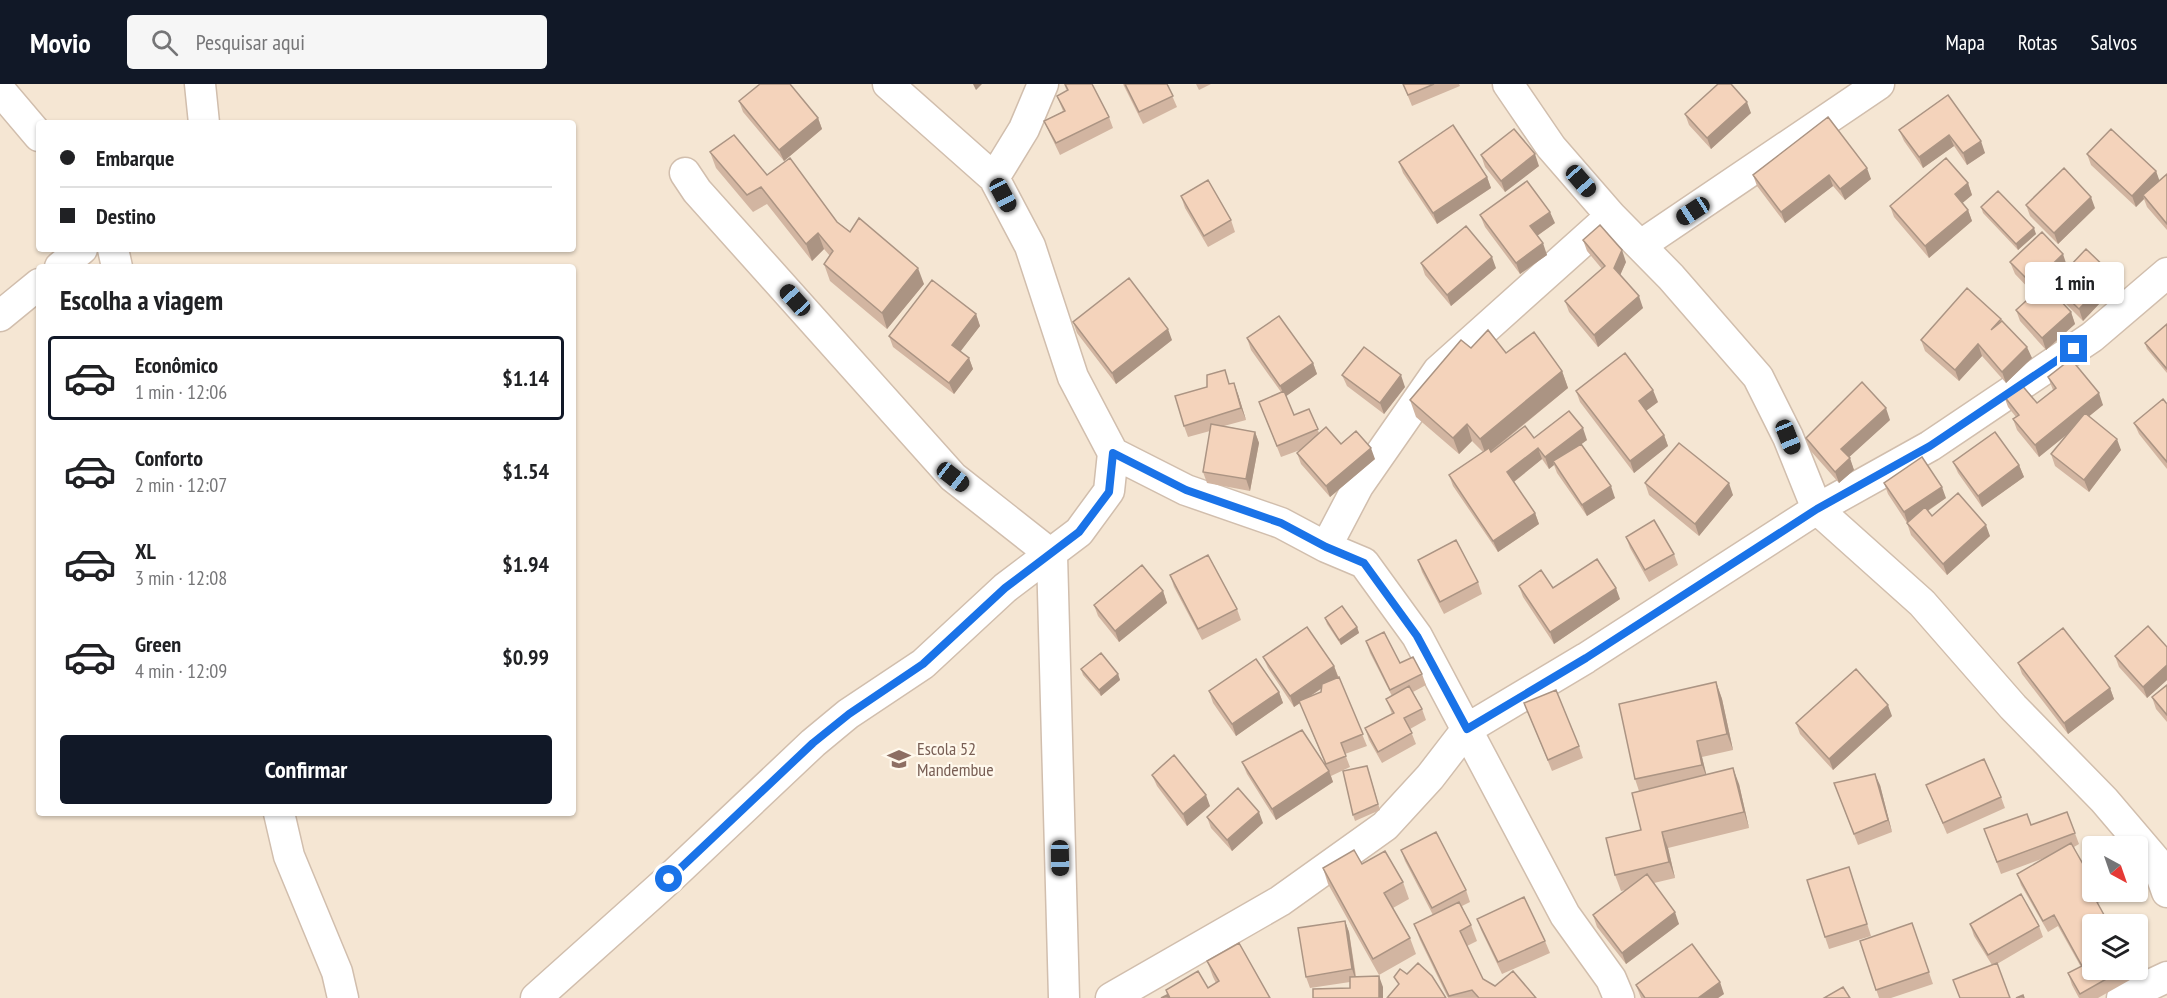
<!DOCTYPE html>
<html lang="pt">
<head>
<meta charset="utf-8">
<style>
	:root { --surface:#fff; --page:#f6f6f6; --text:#202124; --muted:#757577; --line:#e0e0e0; --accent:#111827 }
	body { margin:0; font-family:"PT Sans Narrow",sans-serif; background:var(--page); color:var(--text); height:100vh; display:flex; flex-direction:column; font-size:22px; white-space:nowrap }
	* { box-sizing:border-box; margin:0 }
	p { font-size:20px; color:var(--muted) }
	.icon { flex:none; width:33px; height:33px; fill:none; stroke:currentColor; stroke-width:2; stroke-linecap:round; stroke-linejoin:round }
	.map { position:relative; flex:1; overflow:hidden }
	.panel { position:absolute; left:36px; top:180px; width:540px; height:552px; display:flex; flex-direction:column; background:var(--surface); border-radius:6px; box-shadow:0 2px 4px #0004 }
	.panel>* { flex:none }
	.top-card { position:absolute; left:36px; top:36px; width:540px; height:132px; border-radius:6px; box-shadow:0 2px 4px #0004; display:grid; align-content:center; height:132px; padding:0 24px; background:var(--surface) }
	.needle { width:39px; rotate:140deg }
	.fabs { position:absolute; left:2082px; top:752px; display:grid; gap:12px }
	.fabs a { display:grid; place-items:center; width:66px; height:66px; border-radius:6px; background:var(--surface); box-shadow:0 2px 4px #0004; font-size:30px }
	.end { position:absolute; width:27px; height:27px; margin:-14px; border:8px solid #1a73e8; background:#fff; box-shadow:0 0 0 3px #fff }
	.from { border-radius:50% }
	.bubble { position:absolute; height:42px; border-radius:6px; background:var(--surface); box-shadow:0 2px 4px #0004; font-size:20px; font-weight:600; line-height:42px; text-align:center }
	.car { position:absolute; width:18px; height:36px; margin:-18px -9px; border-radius:8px; box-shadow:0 0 4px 2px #0007; background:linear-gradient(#222 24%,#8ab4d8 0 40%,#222 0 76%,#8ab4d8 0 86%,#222 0) }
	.top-card b { display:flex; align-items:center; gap:21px; height:57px; font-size:22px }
	.top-card b+b { border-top:2px solid var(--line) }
	.top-card i { width:15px; height:15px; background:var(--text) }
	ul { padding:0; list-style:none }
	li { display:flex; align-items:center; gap:18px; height:84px; margin:0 12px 9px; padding:0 12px; border:3px solid transparent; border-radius:6px }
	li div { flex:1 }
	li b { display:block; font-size:22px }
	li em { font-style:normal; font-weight:600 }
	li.on { border-color:var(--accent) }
	li>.icon { width:54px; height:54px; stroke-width:1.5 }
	h2 { padding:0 24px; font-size:27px; line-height:72px }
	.action { display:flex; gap:12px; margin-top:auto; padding:12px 24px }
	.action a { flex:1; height:69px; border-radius:6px; background:var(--accent); color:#fff; font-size:24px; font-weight:600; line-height:69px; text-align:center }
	header { display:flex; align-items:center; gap:36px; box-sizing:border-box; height:84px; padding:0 30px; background:var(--accent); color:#fff }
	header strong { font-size:28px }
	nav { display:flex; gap:33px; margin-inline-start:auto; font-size:21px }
	.search { width:420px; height:54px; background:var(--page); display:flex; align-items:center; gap:15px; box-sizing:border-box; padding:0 21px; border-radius:6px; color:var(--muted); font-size:22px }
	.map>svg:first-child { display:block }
	.residential { fill:#f5e6d3; fill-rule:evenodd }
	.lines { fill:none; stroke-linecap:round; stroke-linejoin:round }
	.minor-casing { stroke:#d1bead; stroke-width:33 }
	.minor { stroke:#fff; stroke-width:30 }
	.wall { fill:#d2b5a1; fill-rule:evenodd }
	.shaded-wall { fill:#ab9483 }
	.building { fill:#f4d3bb; stroke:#ab9483; stroke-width:1.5 }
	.route { stroke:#1a73e8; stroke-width:8 }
	.labels { text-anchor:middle; stroke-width:4.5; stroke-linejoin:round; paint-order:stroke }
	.education-label { font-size:18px; fill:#785e54; stroke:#fff8ec; text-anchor:start }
</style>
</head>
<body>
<header>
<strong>Movio</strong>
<div class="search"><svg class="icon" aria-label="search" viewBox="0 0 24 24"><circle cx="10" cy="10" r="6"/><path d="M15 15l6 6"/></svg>Pesquisar aqui</div>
<nav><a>Mapa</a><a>Rotas</a><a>Salvos</a></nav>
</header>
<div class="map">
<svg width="2167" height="914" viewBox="0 0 2167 914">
	<rect width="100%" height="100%" fill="#fdf4e5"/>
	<path class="residential" d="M0 0H2167V914H0ZM39 39H573V165H39ZM39 183H573V729H39ZM2092 762H2138V807H2092ZM2092 840H2138V885H2092Z"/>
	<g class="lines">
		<g class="minor-casing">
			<path id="minor" d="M200 0 204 39
				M888 0 994 94 1030 162 1073 293 1113 369 1186 406 1281 439 1326 463 1364 479 1417 552 1565 831 1611 895 1619 914
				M1508 0 1551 63 1611 132 1671 193 1758 293 1788 353 1817 425 1922 519 2013 623 2104 716 2156 777 2167 808
				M0 6 39 52
				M685 89 697 107 953 393 1052 471 1064 914
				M994 94 1024 45 1043 0
				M1641 161 1879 0
				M113 165 117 183
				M60 183 82 165
				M0 232 39 200
				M1326 463 1358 402 1438 287 1611 132
				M279 729 289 772 337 888 343 914
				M536 914 669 795 813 659 848 630 923 580 1005 504 1079 448 1109 407 1113 369
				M1111 914 1280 817 1385 742 1430 693 1467 645 1586 574 1817 425 1930 362 2092 253 2167 189
				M2122 914 2167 893"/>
		</g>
		<use href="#minor" class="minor"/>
	</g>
	<path class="wall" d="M1064 0H1092L1109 33 1113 44 1060 71 1049 48 1044 37 1063 27 1057 12 1067 7Z
		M1123 0H1167L1177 23 1143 40Z
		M1196 0H1211L1199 6Z
		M1403 0H1459L1460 2 1412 22Z
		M1948 11 1985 69 1967 81 1954 62 1923 84 1904 57 1899 46Z
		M739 17 818 34 822 45 784 77 743 28Z
		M1751 29 1711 65 1689 41 1685 30Z
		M1828 33 1871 95 1845 116 1833 102 1785 139 1757 102 1753 91Z
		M710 68 767 91 837 138 924 200 887 245 830 197 824 180 830 172 824 165 812 177 767 120 753 128 716 84Z
		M2087 70 2156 87 2159 97 2167 90V146L2147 123 2144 115 2136 123 2091 81Z
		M1481 71 1539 82 1505 108 1485 83Z
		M1399 78 1487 93 1491 104 1437 140 1403 89Z
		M1968 99 1972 111 1962 119 1968 126 1972 137 1929 174 1894 133 1890 122Z
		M1181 112 1231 136 1235 148 1208 163 1185 124Z
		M2026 121 2095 124 2058 160 2030 132Z
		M1981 123 2036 150 2018 166 1983 129Z
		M1480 131 1555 139 1537 152 1547 171 1520 190 1485 143Z
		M1583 156 1626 178 1620 191 1643 224 1598 263 1569 228 1565 217 1602 185 1587 167Z
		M2010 178 2067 182 2047 201 2071 228 2075 240 2046 266 2020 237 2016 226 2034 210 2015 190Z
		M1421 179 1496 184 1451 222 1425 191Z
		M2053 200 2116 202 2083 237 2057 211Z
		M976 230 980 242 960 267 969 274 973 285 954 310 893 263 889 252Z
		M2001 235 2032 274 2006 299 1982 272 1959 297 1925 267 1921 256Z
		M1073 238 1172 256 1116 300 1077 249Z
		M2167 240V289L2147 265 2145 259Z
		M1247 254 1313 279 1317 290 1286 312 1294 331 1309 325 1319 349 1375 375 1330 413 1301 380 1297 369 1300 366 1281 373 1259 318 1281 308 1251 266Z
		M1471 264 1506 269 1562 287 1568 304 1491 368 1534 354 1587 356 1581 360 1615 414 1587 432 1557 389 1554 381 1549 385 1542 375 1514 398 1535 429 1539 440 1498 468 1453 402 1449 391 1483 368 1472 357 1459 370 1416 333 1410 316Z
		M1342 291 1405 303 1384 330 1347 302Z
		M2048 293 2103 321 2089 332 2121 366 2089 408 2055 382 2051 370 2069 349 2039 373 2017 346 2013 335 2016 333 2008 323 2004 312 2037 319 2053 306Z
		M1230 300 1238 310 1246 336 1224 342 1255 348 1259 359 1250 407 1207 399 1203 388 1210 347 1188 353 1184 342Z
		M1576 307 1658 318 1646 327 1664 351 1668 362 1634 389 1580 318Z
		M2167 320V385L2139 350 2134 339Z
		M1890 336 1849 373 1854 386 1839 399 1810 366 1806 354Z
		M1953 378 2019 381 2024 393 1982 423 1958 389Z
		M1645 399 1733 411 1699 452 1649 411Z
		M1884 399 1946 414 1928 427 1932 432 1990 452 1947 491 1911 451 1907 439 1888 410Z
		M1626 453 1674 470 1678 481 1649 498 1630 464Z
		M1418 476 1478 498 1482 510 1444 530 1422 488Z
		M1170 491 1237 525 1241 536 1202 556 1174 503Z
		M1519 502 1553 504 1620 515 1554 560 1523 513Z
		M1163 507 1167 519 1119 558 1098 532 1094 521Z
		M1325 534 1357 543 1359 549 1341 561 1327 540Z
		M1366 557 1400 579 1422 590 1426 601 1413 608 1422 625 1426 636 1410 645 1416 660 1382 679 1369 656 1365 644 1392 630 1386 615 1392 612 1370 569Z
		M2167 563V596L2147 614 2119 583 2115 572Z
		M1263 573 1334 582 1367 662 1345 670 1350 683 1331 692 1333 698 1276 736 1247 690 1242 678 1326 682 1300 619 1294 623 1268 584ZM1321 605V608L1309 613Z
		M2018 579 2110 604 2114 615 2068 650 2022 590Z
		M1081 585 1118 590 1120 596 1101 612 1083 591Z
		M1716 598 1722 615 1733 666 1702 673 1706 691 1739 700 1749 744 1668 764 1675 794 1654 799 1679 840 1626 880 1597 843 1593 831 1626 806 1621 807 1615 791 1641 746 1639 707 1635 695Z
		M2167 601V638L2156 625 2152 613Z
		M1209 607 1279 608 1283 619 1236 652 1213 619Z
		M1524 619 1579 662 1583 674 1552 687Z
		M1892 632 1833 686 1800 650 1796 639Z
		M1369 688 1380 726 1355 737 1353 731Z
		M1152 691 1210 722 1187 742 1157 702Z
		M1834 699 1880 701 1892 748 1858 761Z
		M1926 701 2001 713 2005 724 1947 750Z
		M2067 728 2079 760 2074 763 2092 807H2098L2102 817 2098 819 2092 885H2134L2137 892 2098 914H2079L2072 901 2068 889 2081 883 2058 842 2048 848 2021 801 2017 790 2047 773 2001 790 1984 745 2031 741Z
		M1207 733 1263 739 1232 767 1211 744Z
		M1401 766 1466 806 1470 818 1462 822 1471 841 1477 857 1467 862 1483 895 1495 902 1536 914H1448L1420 856 1414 840 1433 831 1405 777Z
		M1362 780 1403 798 1409 815 1393 824 1410 854 1416 870 1379 891 1328 800 1323 784Z
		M1849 783 1871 852 1829 865 1825 853Z
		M1477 835 1545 857 1550 869 1502 890 1481 846Z
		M1345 837 1349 848 1356 892 1383 903V914H1313L1350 904V898L1310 904 1306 893Z
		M1912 839 1933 900 1891 914H1879L1860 857Z
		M1970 840 2039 842 2043 853 1997 880 1992 881 1974 852Z
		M1207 877 1270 914H1161L1167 911 1166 906 1208 904 1216 899 1213 893Z
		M1636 901 1724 910 1718 914H1641Z"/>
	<path class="shaded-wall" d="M973 0H982L976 6Z
		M1747 18 1751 29 1711 65 1707 54Z
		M818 34 822 45 784 77 779 66Z
		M1949 51 1954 62 1923 84 1919 73Z
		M1981 57 1985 69 1967 81 1963 69Z
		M1535 70 1539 82 1505 108 1501 97Z
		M1867 84 1871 95 1845 116 1840 105Z
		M2156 87 2160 98 2143 111 2144 115 2136 123 2132 112Z
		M1829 91 1833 102 1785 139 1781 128Z
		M1487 93 1491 104 1437 140 1433 129Z
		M1968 99 1972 111 1959 122 1955 110Z
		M2091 113 2095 124 2058 160 2054 149Z
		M1968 126 1972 137 1929 174 1925 162Z
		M1550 128 1555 139 1534 154 1530 142Z
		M2034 144 2036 150 2018 166 2016 160Z
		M818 149 824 165 812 177 806 160Z
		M1543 159 1547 171 1520 190 1516 179Z
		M1622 166 1626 178 1618 196 1614 184Z
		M2063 170 2067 182 2036 212 2032 200Z
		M1492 173 1496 184 1451 222 1447 211Z
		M918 184 924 200 887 245 882 229Z
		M2112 190 2116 202 2083 237 2079 225Z
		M1639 212 1643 224 1598 263 1594 251Z
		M2071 228 2075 240 2046 266 2042 254Z
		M976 230 980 242 957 272 952 261Z
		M1168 245 1172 256 1116 300 1112 289Z
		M1978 260 1982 272 1959 297 1955 286Z
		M2027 263 2032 274 2006 299 2002 288Z
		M969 274 973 285 954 310 949 299Z
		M1313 279 1317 290 1285 313 1280 302Z
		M1562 287 1568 304 1486 371 1480 355Z
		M1401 291 1405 303 1384 330 1380 319Z
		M1234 299 1238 310 1246 336 1241 324Z
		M1653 306 1658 318 1643 329 1639 317Z
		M2099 309 2103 321 2039 373 2035 361Z
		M1886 324 1890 336 1846 376 1841 365Z
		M1467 340 1472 357 1459 370 1453 354Z
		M1583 344 1587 356 1555 380 1553 377 1554 381 1549 385 1545 373Z
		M1255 348 1259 359 1250 407 1246 395Z
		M1664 351 1668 362 1634 389 1630 377Z
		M2117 355 2121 366 2089 408 2084 396Z
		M1371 364 1375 375 1330 413 1326 402Z
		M1538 364 1542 375 1511 400 1507 388Z
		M1850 374 1854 386 1839 399 1835 388Z
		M2019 381 2024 393 1982 423 1978 412Z
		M1729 399 1733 411 1699 452 1695 440Z
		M1611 402 1615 414 1587 432 1582 421Z
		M1942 403 1946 414 1908 440 1904 428Z
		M1535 429 1539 440 1498 468 1493 457Z
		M1986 441 1990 452 1947 491 1943 480Z
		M1616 504 1620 515 1554 560 1550 548Z
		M1163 507 1167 519 1119 558 1115 547Z
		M1357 543 1359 549 1341 561 1339 556Z
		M2167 581V596L2147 614 2143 603Z
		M1334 582 1338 593 1294 623 1290 612Z
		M1118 590 1120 596 1101 612 1099 606Z
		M1716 598 1722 615 1733 666 1727 650Z
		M2110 604 2114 615 2068 650 2064 639Z
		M1279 608 1283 619 1236 652 1232 640Z
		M1888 621 1892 632 1833 686 1829 675Z
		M1697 657 1702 673 1708 697 1702 681Z
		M1733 684 1739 700 1749 744 1744 728Z
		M1329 687 1333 698 1276 736 1272 725Z
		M1875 690 1880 701 1892 748 1888 736Z
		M1206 711 1210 722 1187 742 1183 730Z
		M1259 728 1263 739 1232 767 1227 756Z
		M1662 748 1668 764 1675 794 1669 778Z
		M1675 828 1679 840 1626 880 1622 869Z
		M1345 837 1349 848 1356 897 1352 885Z
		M1379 892 1383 903V914H1379Z
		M1720 898 1724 910 1718 914H1698Z"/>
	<path class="building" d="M760 0H790L818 34 779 66 739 17Z
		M1065 0H1092L1109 33 1056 59 1044 37 1065 27 1057 12 1068 6Z
		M1125 0H1167L1173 12 1139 28Z
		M1403 0H1434L1408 11Z
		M1718 0H1731L1747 18 1707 54 1685 30Z
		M1948 11 1981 57 1963 69 1949 51 1919 73 1899 46Z
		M1828 33 1867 84 1840 105 1829 91 1781 128 1753 91Z
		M1453 41 1487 93 1433 129 1399 78Z
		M1514 45 1535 70 1501 97 1481 71Z
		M2111 45 2156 87 2132 112 2087 70Z
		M734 51 767 91 790 74 837 138 850 148 859 134 918 184 882 229 824 180 833 167 818 149 806 160 761 103 747 111 710 68Z
		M1946 74 1968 99 1955 110 1968 126 1925 162 1890 122Z
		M2064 84 2091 113 2054 149 2026 121Z
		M2167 90V140L2143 111Z
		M1208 96 1231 136 1204 152 1181 112Z
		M1527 97 1550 128 1530 142 1543 159 1516 179 1480 131Z
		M1998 107 2034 144 2016 160 1981 123Z
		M1600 141 1622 166 1614 184 1639 212 1594 251 1565 217 1605 182 1583 156Z
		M1466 142 1492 173 1447 211 1421 179Z
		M2042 148 2063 170 2032 200 2010 178Z
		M2086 165 2112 190 2079 225 2053 200Z
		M1129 194 1168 245 1112 289 1073 238Z
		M932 196 976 230 952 261 969 274 949 299 889 252Z
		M2045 200 2071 228 2042 254 2016 226Z
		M1967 204 2001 235 1991 246 2002 237 2027 263 2002 288 1978 260 1955 286 1921 256Z
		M1279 232 1313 279 1280 302 1247 254Z
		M2167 240V285L2145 259Z
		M1488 246 1506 269 1534 248 1562 287 1480 355 1467 340 1453 354 1410 316 1461 256 1471 264Z
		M1364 263 1401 291 1380 319 1342 291Z
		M1625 269 1653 306 1639 317 1664 351 1630 377 1576 307Z
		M2071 275 2099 309 2035 361 2013 335 2019 331 2004 312 2020 299 2037 319 2056 304 2048 293Z
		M1225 286 1229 300 1234 299 1241 324 1184 342 1175 312 1207 303V291Z
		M1862 298 1886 324 1841 365 1850 374 1835 388 1806 354Z
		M1284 307 1294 331 1309 325 1318 345 1277 362 1259 318Z
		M2163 315 2167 320V378L2134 339Z
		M1569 327 1583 344 1545 373 1538 364 1507 388 1535 429 1493 457 1449 391 1489 364 1491 368 1525 342 1534 354Z
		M2085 329 2117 355 2084 396 2051 370Z
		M1211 340 1255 348 1246 395 1203 388Z
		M1326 343 1341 360 1356 347 1371 364 1326 402 1297 369Z
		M1995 348 2019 381 1978 412 1953 378Z
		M1679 359 1729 399 1695 440 1645 399Z
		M1581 360 1611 402 1582 421 1553 377Z
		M1922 373 1942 403 1904 428 1884 399Z
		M1958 409 1986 441 1943 480 1907 439 1925 423 1932 432Z
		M1654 436 1674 470 1645 486 1626 453Z
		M1456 456 1478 498 1440 518 1418 476Z
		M1208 471 1237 525 1198 545 1170 491Z
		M1597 475 1616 504 1550 548 1519 502 1541 486 1553 504Z
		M1142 481 1163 507 1115 547 1094 521Z
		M1342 522 1357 543 1339 556 1325 534Z
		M2148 542 2167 563V581L2143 603 2115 572Z
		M1307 543 1334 582 1290 612 1263 573Z
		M2063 544 2110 604 2064 639 2018 579Z
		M1384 548 1400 579 1413 573 1422 590 1390 606 1366 557Z
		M1101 569 1118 590 1099 606 1081 585Z
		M1256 575 1279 608 1232 640 1209 607Z
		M1856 585 1888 621 1829 675 1796 639Z
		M1339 593 1363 650 1341 659 1346 672 1326 680 1299 617 1321 608 1322 600Z
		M1716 598 1727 650 1697 657 1702 681 1635 695 1619 620Z
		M2167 601V631L2152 613Z
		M1409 602 1422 625 1404 634 1412 649 1378 668 1365 644 1394 629 1386 615Z
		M1556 606 1579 662 1548 676 1524 619Z
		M1302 646 1329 687 1272 725 1242 678Z
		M1174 671 1206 711 1183 730 1152 691Z
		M1984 675 2001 713 1943 739 1926 701Z
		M1367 682 1378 720 1353 731 1343 687Z
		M1733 684 1744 728 1662 748 1669 778 1615 791 1606 754 1641 746 1632 709Z
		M1875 690 1888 736 1854 750 1834 699Z
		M1238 704 1259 728 1227 756 1207 733Z
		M2067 728 2075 749 1997 778 1984 745 2027 730 2031 741Z
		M1436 748 1466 806 1432 824 1401 766Z
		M2071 759 2092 796V807H2095L2092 809 2109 840H2092V885H2124L2080 910 2068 889 2082 882 2054 831 2043 837 2017 790Z
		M1354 766 1362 780 1385 767 1403 798 1384 809 1410 854 1373 875 1323 784Z
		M1849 783 1867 840 1825 853 1807 796Z
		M1647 790 1675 828 1622 869 1593 831Z
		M2021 810 2039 842 1988 871 1970 840Z
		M1524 813 1545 857 1498 878 1477 835Z
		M1459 818 1471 841 1460 847 1483 895 1495 902 1513 887 1536 914H1479L1472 906 1449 912 1414 840Z
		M1345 837 1352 885 1306 893 1298 844Z
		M1912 839 1929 888 1876 906 1860 857Z
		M1239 859 1270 914H1170L1166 906 1198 887 1208 904 1219 897 1207 877Z
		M1692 860 1720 898 1698 914H1645L1636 901Z
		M1418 879 1432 892 1446 914H1387L1399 900 1394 893 1400 885 1407 890Z
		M1997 879 2010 914H1960L1953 896Z
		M1379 892V914H1313V905L1350 904V893Z
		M1843 903 1850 914H1824Z
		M1167 911 1169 914H1161Z
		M2023 911 2024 914H2016Z"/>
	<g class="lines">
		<path class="route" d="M669 795 813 659 849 630 923 580 1005 504 1079 448 1109 408 1113 369 1186 406 1281 439 1326 463 1364 479 1417 552 1467 645 1586 574 1817 425 1930 362 2074 265"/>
	</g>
	<defs>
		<g id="school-bare" transform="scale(1.8)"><path d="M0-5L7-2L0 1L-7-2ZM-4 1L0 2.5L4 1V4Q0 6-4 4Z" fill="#8d6e63" stroke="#fff8ec" stroke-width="2.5" paint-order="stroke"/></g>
	</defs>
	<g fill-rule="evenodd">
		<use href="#school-bare" x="899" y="675"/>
	</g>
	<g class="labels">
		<g class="education-label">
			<text x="917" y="671">Escola 52<tspan x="917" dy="21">Mandembue</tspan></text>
		</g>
	</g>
</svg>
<div class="fabs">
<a><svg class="needle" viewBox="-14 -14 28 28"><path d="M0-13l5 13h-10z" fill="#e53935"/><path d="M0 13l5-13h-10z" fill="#757577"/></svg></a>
<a><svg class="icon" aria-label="layers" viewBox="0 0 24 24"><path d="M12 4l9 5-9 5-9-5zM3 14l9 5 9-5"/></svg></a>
</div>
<i class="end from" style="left:669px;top:795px"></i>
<i class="end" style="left:2074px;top:265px"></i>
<div class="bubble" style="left:2025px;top:178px;width:99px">1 min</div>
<i class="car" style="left:1581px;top:97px;rotate:139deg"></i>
<i class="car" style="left:1003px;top:111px;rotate:152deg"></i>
<i class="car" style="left:1693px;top:127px;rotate:237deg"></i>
<i class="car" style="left:795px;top:216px;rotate:318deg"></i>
<i class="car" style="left:1788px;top:353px;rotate:158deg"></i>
<i class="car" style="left:953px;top:393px;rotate:128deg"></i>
<i class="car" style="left:1060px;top:774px;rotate:179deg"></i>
<div class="top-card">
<b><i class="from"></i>Embarque</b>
<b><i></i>Destino</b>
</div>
<section class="panel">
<h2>Escolha a viagem</h2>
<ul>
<li class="on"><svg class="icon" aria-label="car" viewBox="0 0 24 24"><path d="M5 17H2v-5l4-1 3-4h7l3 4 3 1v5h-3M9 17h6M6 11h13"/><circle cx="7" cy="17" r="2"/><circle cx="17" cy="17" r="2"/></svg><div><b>Econômico</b><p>1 min · 12:06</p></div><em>$1.14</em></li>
<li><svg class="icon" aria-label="car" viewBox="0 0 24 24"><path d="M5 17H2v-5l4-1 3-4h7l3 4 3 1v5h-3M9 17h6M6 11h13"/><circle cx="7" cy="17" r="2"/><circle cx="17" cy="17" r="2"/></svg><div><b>Conforto</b><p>2 min · 12:07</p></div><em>$1.54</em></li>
<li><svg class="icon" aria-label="car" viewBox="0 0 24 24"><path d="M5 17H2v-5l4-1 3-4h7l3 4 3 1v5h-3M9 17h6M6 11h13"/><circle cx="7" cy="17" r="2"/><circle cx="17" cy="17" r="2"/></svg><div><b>XL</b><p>3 min · 12:08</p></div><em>$1.94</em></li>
<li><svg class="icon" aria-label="car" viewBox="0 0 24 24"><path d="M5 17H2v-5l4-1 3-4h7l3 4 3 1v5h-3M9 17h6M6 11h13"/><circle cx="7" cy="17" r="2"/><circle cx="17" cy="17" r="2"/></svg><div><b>Green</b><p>4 min · 12:09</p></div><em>$0.99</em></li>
</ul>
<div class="action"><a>Confirmar</a></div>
</section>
</div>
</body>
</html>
